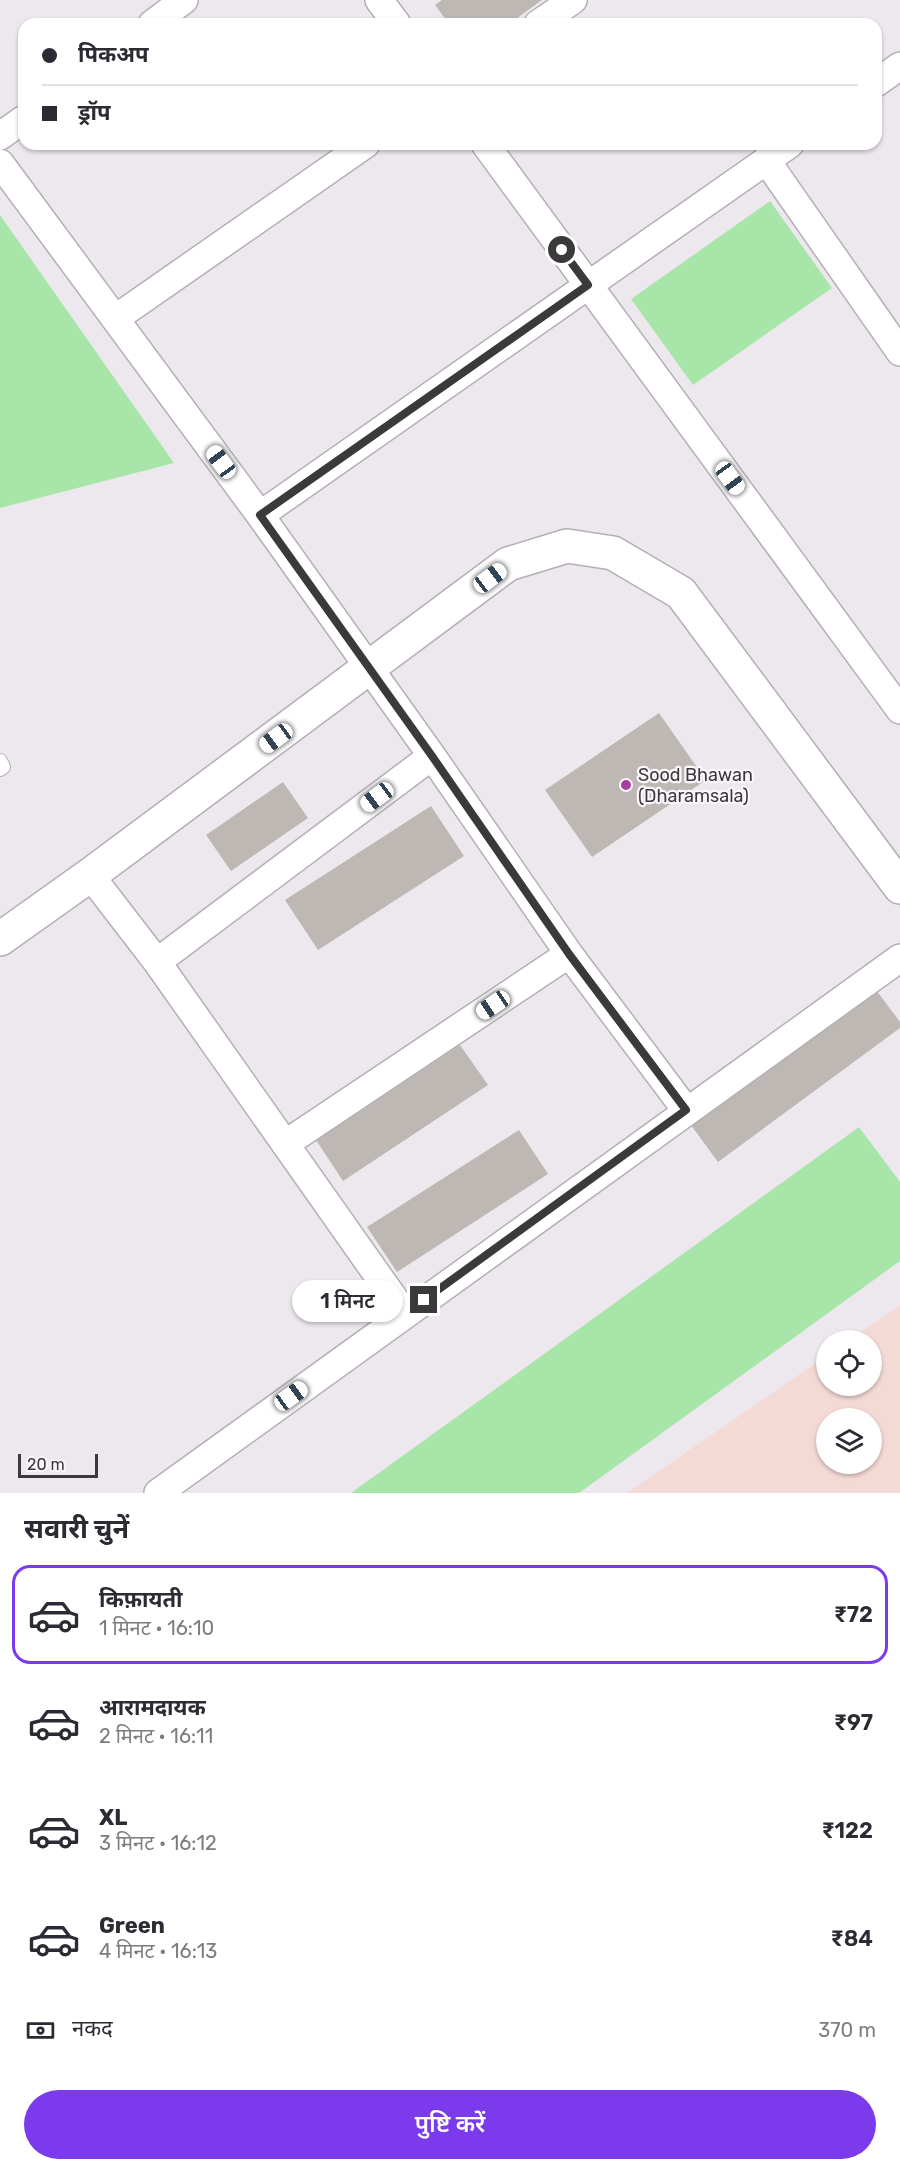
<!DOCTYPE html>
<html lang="hi">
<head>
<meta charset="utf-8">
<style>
	:root { --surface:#fff; --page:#f2f2f3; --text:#2b2b33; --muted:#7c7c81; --line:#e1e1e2; --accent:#7c3aed }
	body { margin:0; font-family:Rubik,"Noto Sans Devanagari",sans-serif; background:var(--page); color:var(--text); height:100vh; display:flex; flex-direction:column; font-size:22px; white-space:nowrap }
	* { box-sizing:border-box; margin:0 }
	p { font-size:20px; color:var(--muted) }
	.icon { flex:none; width:33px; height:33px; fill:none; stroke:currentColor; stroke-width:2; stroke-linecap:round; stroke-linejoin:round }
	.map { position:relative; height:1493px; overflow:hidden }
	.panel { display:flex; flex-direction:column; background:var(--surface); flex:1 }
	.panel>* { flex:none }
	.guide { position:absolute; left:18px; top:18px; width:864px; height:132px; border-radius:18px; box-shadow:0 2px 4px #0004; display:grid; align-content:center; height:132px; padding:0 24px; background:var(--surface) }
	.buttons { position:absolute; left:816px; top:1330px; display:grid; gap:12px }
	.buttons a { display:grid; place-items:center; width:66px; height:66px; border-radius:50%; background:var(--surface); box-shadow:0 2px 4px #0004; font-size:30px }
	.scale { position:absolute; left:18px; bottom:15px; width:80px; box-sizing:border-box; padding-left:6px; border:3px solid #3b393b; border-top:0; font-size:16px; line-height:21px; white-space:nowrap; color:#3b393b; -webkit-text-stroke:4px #faf6fc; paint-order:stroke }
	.end { position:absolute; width:27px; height:27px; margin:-14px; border:8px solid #3b393b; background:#fff; box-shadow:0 0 0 3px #fff }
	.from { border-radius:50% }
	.bubble { position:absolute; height:42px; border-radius:21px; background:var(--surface); box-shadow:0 2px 4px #0004; font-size:20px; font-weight:600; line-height:42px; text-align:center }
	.car { position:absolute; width:18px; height:36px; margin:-18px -9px; border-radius:8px; box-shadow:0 0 4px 2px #0007; background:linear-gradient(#fff 24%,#345 0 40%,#fff 0 76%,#345 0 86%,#fff 0) }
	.guide b { display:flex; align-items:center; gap:21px; height:57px; font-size:22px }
	.guide b+b { border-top:2px solid var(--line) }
	.guide i { width:15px; height:15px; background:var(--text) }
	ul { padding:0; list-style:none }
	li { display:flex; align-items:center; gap:18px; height:99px; margin:0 12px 9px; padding:0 12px; border:3px solid transparent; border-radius:18px }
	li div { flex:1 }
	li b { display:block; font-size:22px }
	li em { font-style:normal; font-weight:600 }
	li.on { border-color:var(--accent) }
	li>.icon { width:54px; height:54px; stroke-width:1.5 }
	h2 { padding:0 24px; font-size:27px; line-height:72px }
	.pay { display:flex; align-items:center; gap:15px; height:66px; padding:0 24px; font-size:22px }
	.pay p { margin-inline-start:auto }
	.action { display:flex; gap:12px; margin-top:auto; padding:12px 24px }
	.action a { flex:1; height:69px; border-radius:36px; background:var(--accent); color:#fff; font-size:24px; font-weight:600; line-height:69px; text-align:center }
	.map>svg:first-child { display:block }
	.education { fill:#f4dad5; fill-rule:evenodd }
	.green { fill:#a8e5a9 }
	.building { fill:#bdb8b3 }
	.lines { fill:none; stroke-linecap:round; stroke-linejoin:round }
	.service-casing { stroke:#b4afb5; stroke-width:16 }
	.minor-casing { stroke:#b4afb5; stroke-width:30 }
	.tertiary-casing { stroke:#b4afb5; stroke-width:36 }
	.service { stroke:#fff; stroke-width:14 }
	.minor { stroke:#fff; stroke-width:27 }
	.tertiary { stroke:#fff; stroke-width:33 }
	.route { stroke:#3b393b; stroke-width:8 }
	.poi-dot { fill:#a73ea1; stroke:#faf6fc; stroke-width:2 }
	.labels { text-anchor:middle; stroke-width:4.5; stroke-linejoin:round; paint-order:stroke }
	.poi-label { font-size:18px; fill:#3b393b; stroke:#faf6fc; text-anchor:start }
</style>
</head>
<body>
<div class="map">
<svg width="900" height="1493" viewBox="0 0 900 1493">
	<rect width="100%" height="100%" fill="#ede8ee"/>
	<path class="education" d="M900 1305V1493H627L826 1356V1386H872V1341H848ZM826 1419H872V1464H826Z"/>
	<path class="green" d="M770 201 832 288 693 385 631 299Z
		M0 215 174 463 0 508Z
		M859 1127 900 1182V1261L579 1493H351Z"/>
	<path class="building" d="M442 0H542L509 24H449L435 5Z
		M659 713 706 780 592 857 545 790Z
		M283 782 308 818 231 871 206 835Z
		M431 806 464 856 318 950 285 900Z
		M873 986 900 1022V1028L718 1162 688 1121Z
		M460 1045 488 1085 343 1181 316 1140Z
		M519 1130 548 1174 397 1272 367 1227Z"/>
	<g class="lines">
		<g class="service-casing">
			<path id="service" d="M0 761 3 767 0 769"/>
		</g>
		<g class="minor-casing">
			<path id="minor" d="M379 0 397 24
				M152 24 184 0
				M538 24 573 0
				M876 83 900 66
				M0 136 24 119
				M485 144 900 710
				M766 160 900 352
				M0 163 260 515 432 756 569 954 686 1110
				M116 318 366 144
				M260 515 790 144
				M90 875 157 962 405 1314
				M157 962 432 756
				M285 1144 569 954
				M158 1493 900 958"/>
		</g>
		<g class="tertiary-casing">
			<path id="tertiary" d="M0 939 90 875 508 564 567 546 613 553 681 593 900 887"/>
		</g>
		<use href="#service" class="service"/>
		<use href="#minor" class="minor"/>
		<use href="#tertiary" class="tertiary"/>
	</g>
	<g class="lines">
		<path class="route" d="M424 1300 686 1110 569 954 432 756 260 515 588 285 562 250"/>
	</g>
	<circle class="poi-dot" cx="626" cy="785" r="6"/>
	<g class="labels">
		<g class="poi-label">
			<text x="638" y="781">Sood Bhawan<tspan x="638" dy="21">(Dharamsala)</tspan></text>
		</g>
	</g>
</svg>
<div class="buttons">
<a><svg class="icon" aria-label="locate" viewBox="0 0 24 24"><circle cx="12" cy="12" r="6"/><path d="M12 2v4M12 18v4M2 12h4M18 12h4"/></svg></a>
<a><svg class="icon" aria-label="layers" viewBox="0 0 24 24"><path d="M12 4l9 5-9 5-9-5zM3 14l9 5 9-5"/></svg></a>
</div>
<div class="scale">20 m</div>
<i class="end from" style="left:562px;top:250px"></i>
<i class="end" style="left:424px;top:1300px"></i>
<div class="bubble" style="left:292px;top:1280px;width:111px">1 मिनट</div>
<i class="car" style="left:221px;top:462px;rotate:324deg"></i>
<i class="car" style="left:730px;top:478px;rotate:144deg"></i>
<i class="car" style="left:490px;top:578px;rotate:53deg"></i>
<i class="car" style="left:276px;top:738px;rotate:234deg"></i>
<i class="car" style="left:377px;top:797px;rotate:233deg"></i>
<i class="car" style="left:493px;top:1005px;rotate:236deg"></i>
<i class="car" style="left:291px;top:1396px;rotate:54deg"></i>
<div class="guide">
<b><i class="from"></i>पिकअप</b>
<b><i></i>ड्रॉप</b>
</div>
</div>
<section class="panel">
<h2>सवारी चुनें</h2>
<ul>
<li class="on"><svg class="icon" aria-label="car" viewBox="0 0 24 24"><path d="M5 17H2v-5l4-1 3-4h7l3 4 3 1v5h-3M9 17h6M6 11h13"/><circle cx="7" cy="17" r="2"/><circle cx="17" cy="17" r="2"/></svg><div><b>किफ़ायती</b><p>1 मिनट · 16:10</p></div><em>₹72</em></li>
<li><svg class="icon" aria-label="car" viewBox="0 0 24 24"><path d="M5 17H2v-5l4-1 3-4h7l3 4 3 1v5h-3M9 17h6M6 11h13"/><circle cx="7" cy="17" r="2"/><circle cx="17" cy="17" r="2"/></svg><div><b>आरामदायक</b><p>2 मिनट · 16:11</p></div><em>₹97</em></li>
<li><svg class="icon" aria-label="car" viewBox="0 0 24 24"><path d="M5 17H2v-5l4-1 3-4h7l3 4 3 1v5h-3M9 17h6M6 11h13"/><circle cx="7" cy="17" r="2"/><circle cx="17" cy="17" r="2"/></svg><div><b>XL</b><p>3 मिनट · 16:12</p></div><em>₹122</em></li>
<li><svg class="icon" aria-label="car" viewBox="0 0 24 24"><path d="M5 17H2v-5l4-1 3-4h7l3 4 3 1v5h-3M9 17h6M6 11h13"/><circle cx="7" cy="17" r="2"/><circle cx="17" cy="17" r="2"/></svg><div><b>Green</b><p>4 मिनट · 16:13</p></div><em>₹84</em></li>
</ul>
<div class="pay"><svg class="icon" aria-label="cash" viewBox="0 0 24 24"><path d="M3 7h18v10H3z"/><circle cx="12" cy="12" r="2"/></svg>नकद<p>370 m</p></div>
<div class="action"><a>पुष्टि करें</a></div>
</section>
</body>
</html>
